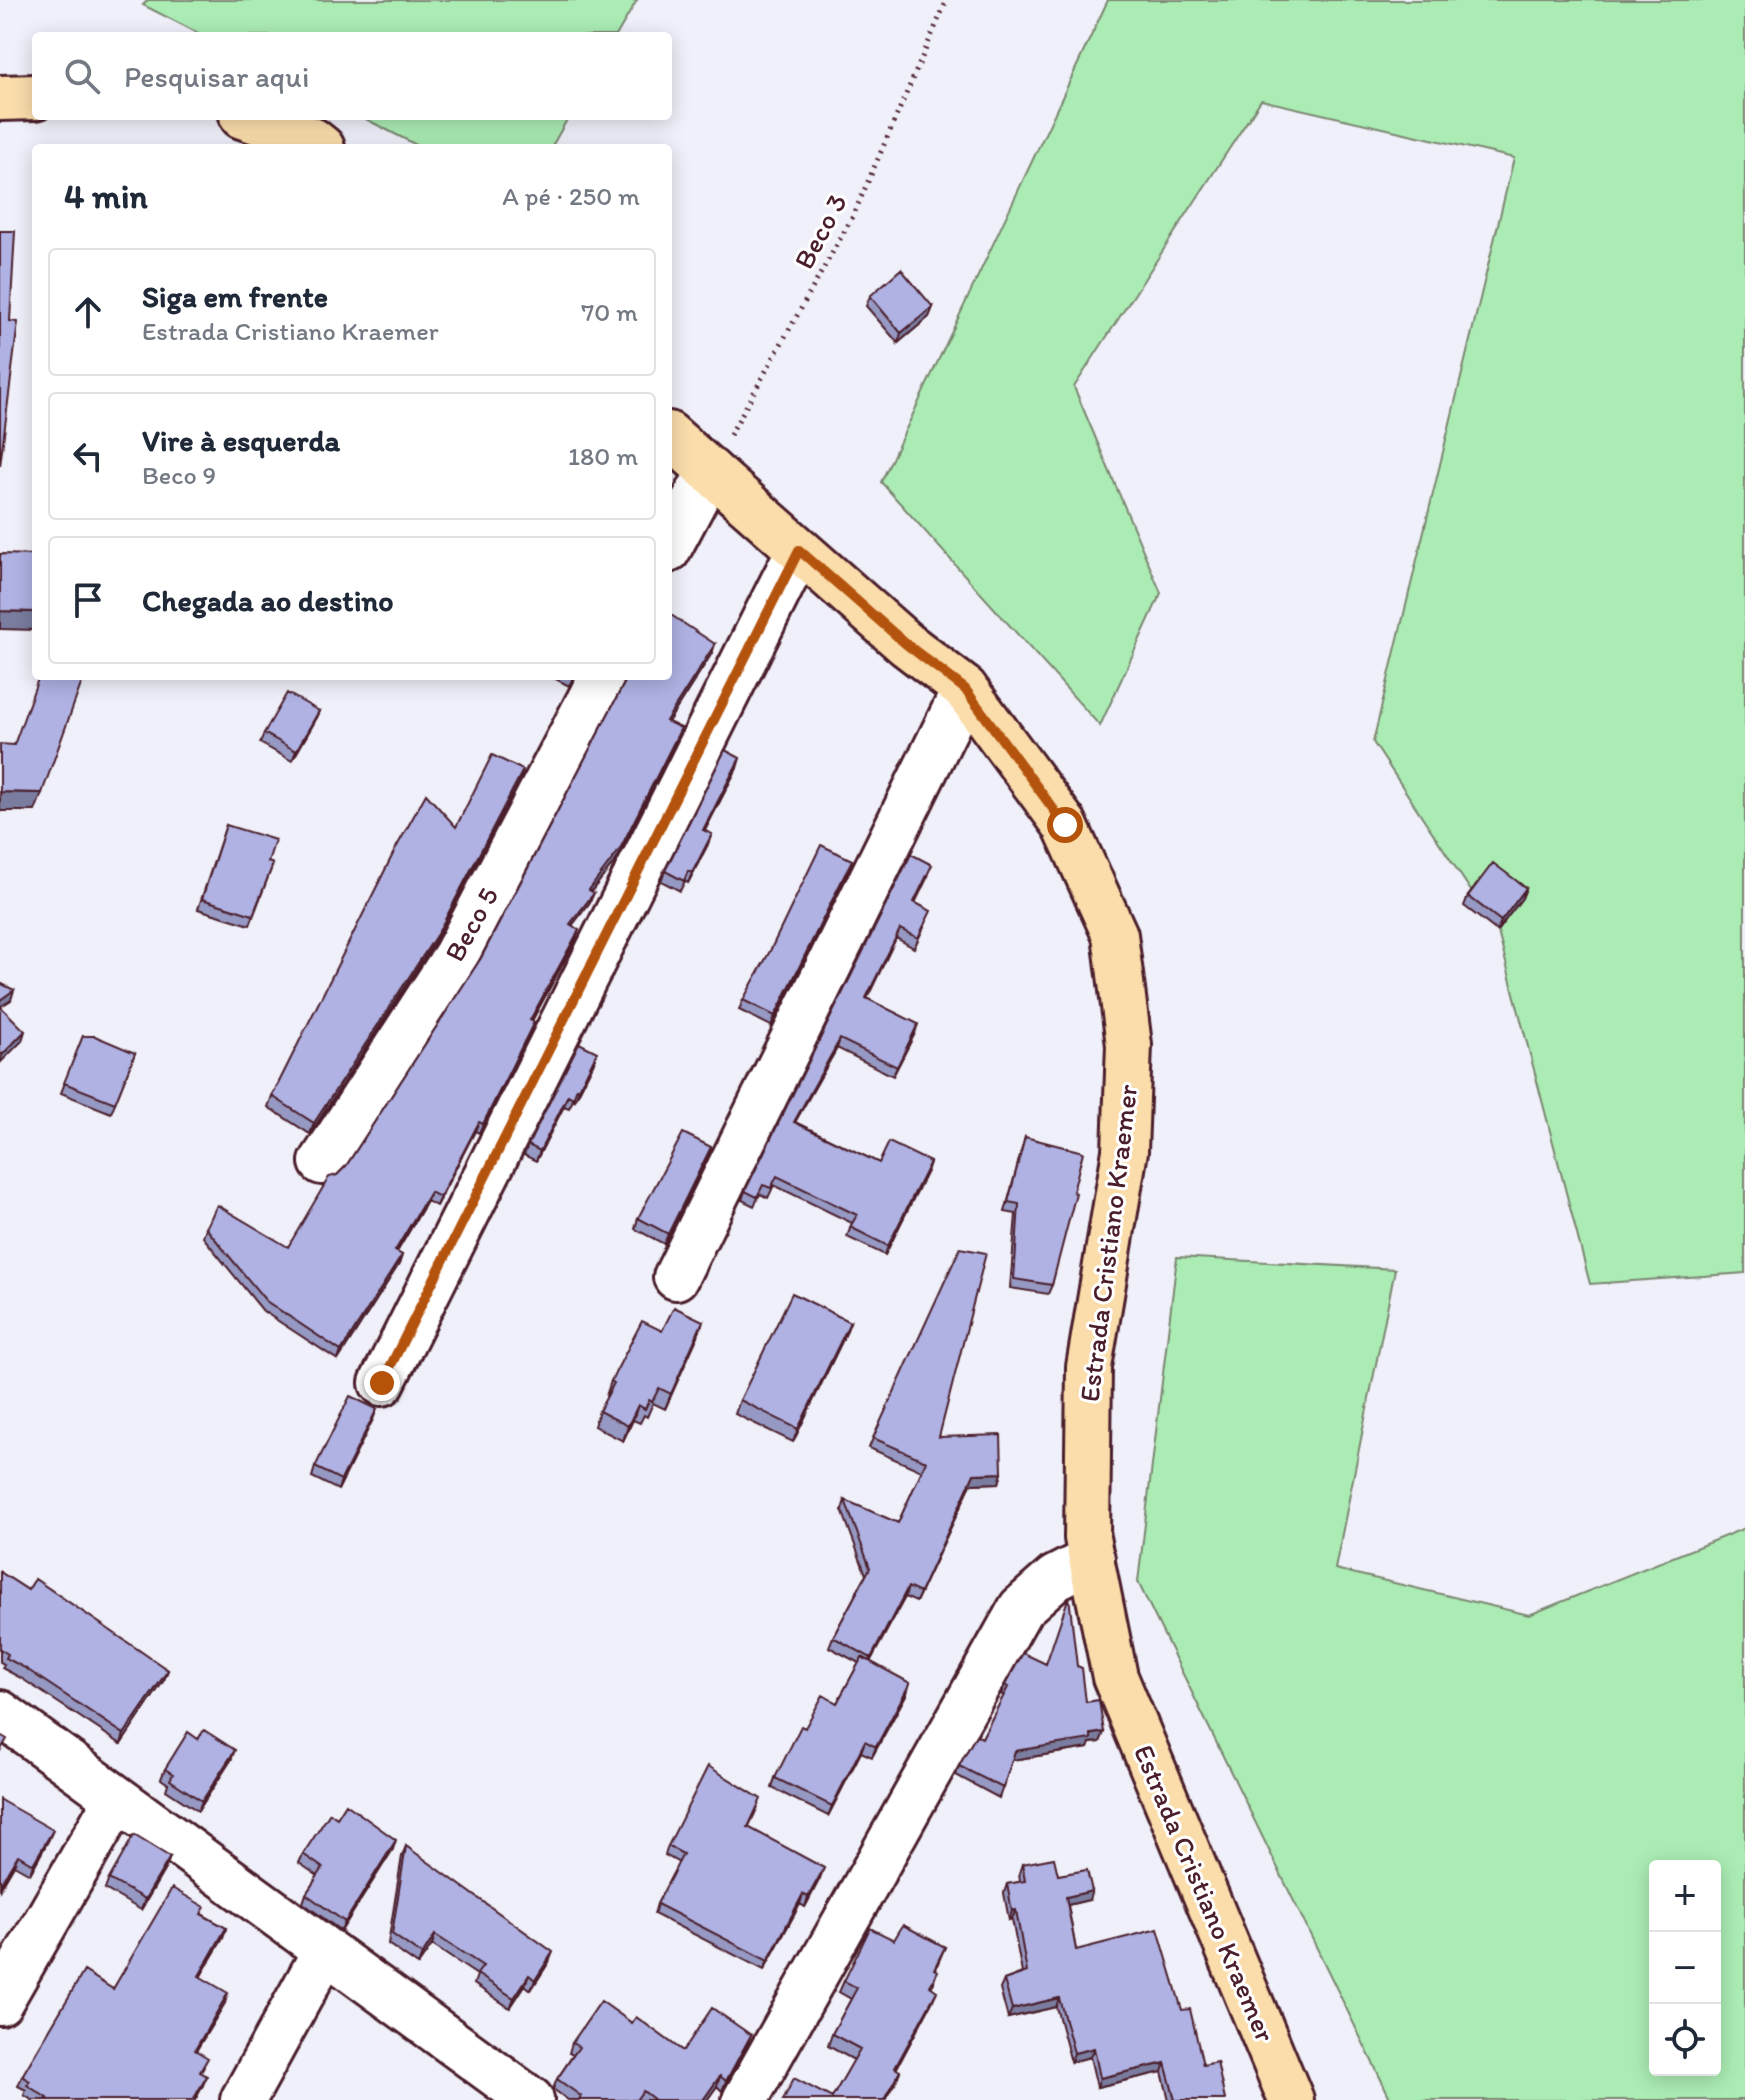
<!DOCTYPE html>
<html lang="pt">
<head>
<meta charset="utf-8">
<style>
	:root { --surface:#fff; --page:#f6f6f7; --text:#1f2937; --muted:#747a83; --line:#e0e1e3 }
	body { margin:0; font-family:Itim,sans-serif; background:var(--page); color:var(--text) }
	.controls { position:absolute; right:24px; bottom:24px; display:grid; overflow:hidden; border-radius:8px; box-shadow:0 4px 20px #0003 }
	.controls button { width:72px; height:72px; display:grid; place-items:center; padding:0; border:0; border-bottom:2px solid var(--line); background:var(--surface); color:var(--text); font:40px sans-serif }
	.stop { position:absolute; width:24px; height:24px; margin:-18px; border:6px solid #b45309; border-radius:50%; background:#fff }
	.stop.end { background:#b45309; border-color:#fff; box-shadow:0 2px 8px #0008 }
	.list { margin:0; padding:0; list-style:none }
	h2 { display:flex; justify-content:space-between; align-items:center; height:104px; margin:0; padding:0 32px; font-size:34px }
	h2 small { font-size:26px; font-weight:400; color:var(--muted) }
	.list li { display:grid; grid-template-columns:52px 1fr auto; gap:24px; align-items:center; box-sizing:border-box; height:128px; margin:0 16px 16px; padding:0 16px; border:2px solid var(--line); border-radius:8px }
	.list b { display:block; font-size:30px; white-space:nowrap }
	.list p { margin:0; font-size:26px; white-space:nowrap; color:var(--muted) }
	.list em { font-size:26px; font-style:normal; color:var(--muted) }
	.icon { flex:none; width:44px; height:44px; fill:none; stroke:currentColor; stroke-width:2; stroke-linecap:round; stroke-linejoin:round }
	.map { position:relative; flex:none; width:1745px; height:2100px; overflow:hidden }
	.search { position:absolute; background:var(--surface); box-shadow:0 4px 20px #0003; left:32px; top:32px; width:640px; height:88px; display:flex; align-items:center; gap:20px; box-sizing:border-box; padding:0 28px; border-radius:8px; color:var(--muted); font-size:30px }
	.panel { position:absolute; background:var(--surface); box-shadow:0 4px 20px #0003; left:32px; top:144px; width:640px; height:536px; border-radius:8px }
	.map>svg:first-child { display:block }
</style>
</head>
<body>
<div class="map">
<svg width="1745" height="2100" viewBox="0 0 1745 2100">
	<rect width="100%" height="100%" fill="#eff0f9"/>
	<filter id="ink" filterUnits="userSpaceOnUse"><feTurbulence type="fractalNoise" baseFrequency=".0125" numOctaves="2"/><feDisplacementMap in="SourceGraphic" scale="16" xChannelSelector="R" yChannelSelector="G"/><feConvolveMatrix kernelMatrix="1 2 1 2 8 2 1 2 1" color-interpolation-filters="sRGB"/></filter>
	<g filter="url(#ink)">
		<!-- green -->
		<path fill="#abecb4" stroke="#7a8670" stroke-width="2" fill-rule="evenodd" d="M148 0H637L616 36H204L143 5Z
			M1108 0H1745V1273L1590 1284 1498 932 1373 742 1514 158 1261 100 1074 387 1161 593 1100 726 881 482Z
			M360 116H569L551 148H422Z
			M1177 1257 1395 1269 1335 1569 1529 1615 1745 1528V2100H1391L1138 1582ZM1715 1866V2070H1655V1866Z"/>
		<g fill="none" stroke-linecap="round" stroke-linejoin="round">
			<defs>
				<path id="minor" d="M668 550 710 471
					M322 1162 456 955 602 676
					M676 1277 965 689
					M382 1383 799 550
					M0 1713 531 2100
					M0 2002 116 1800
					M243 2100 325 1951
					M745 2100 1021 1608 1055 1578 1092 1559"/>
				<path id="major" d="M0 98 36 97
					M242 116 312 140 322 148
					M668 434 906 644 965 689 1065 825 1115 935 1129 1045 1125 1151 1089 1367 1087 1538 1115 1677 1291 2100"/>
			</defs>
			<!-- minor casing -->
			<use href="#minor" stroke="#4a1f2b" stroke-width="50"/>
			<!-- major casing -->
			<use href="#major" stroke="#4a1f2b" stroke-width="50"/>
			<!-- path -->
			<path stroke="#4a1f2b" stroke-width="5" stroke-dasharray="2 6" stroke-linecap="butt" d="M730 435 853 216 947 0"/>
			<!-- minor -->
			<use href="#minor" stroke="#fff" stroke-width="44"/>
			<!-- major -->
			<use href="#major" stroke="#faddab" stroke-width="44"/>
		</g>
		<!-- wall -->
		<path fill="#9699c3" stroke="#4a1f2b" stroke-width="2" d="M870 296 933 307 929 317 898 343 866 306Z
			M715 644 712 653 668 722 677 737 617 859 591 892 590 902 572 926 576 939 532 1021 534 1022 530 1031 479 1133 475 1131 436 1206 427 1201 397 1252 402 1255 399 1264 338 1360 263 1311 203 1237 206 1228 288 1247 337 1175 346 1166 481 958 625 682 626 676H668Z
			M550 676H574L569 686Z
			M319 711 315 721 292 761 260 743 264 733Z
			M737 768 705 830 708 844 688 883 685 881 680 891 661 881 665 871Z
			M519 782 434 942 310 1134 268 1107 272 1096 456 827Z
			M226 825 268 862 273 864 250 925 198 909Z
			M852 860 848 870 771 1026 739 1010 743 1000Z
			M929 874 915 903 927 921 914 948 896 938 867 998 915 1033 893 1076 837 1048 795 1122 879 1163 930 1162 927 1171 885 1255 847 1237 852 1223 774 1185 768 1198 760 1194 754 1206 742 1200 745 1191Z
			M1526 888 1522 898 1497 931 1464 906 1468 896Z
			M83 1036 135 1053 111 1113 61 1093Z
			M594 1062 575 1100 574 1098 569 1108 564 1106 536 1161 524 1155 528 1145Z
			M1025 1137 1073 1192 1052 1285 1048 1294 1010 1288 1016 1214 1005 1212Z
			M711 1147 707 1158 664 1244 635 1229 638 1218Z
			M703 1321 665 1409 653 1403 647 1417 644 1415 640 1423 633 1420 623 1441 594 1426 599 1411 607 1397 606 1396 611 1381 662 1331Z
			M850 1322 845 1335 793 1442 735 1414 740 1400Z
			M377 1409 373 1419 338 1490 312 1477 315 1467Z
			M939 1437 1002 1473 999 1483 971 1484 916 1602 905 1597 870 1662 907 1693 872 1757 861 1752 828 1816 772 1788 775 1778 805 1728 837 1703 859 1663 829 1647 833 1637 866 1575 842 1510 845 1500 898 1523 922 1471 869 1448 873 1438Z
			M0 1572 28 1590 168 1670 164 1680 121 1744 21 1678 2 1668 4 1664 0 1662Z
			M1046 1664 1077 1666 1086 1702 1104 1732 1100 1742 1090 1743 1088 1748 1012 1760 999 1798 956 1775 959 1766 982 1738 1004 1696 1001 1694 1005 1685Z
			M231 1760 198 1811 166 1790 168 1784 161 1779 165 1769Z
			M0 1800 49 1839 30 1874 14 1865 0 1889Z
			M757 1809 748 1828 820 1878 805 1907 800 1904 764 1970 654 1914 657 1904 679 1863 665 1855 668 1846Z
			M337 1818 393 1849 341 1931 303 1903 306 1894 318 1876 299 1863 303 1854Z
			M406 1846 549 1962 531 1990 525 1985 510 2008 474 1984 477 1975 432 1945 418 1965 388 1944 402 1856Z
			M170 1857 166 1867 141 1910 105 1889 109 1879Z
			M1022 1864 1058 1875 1089 1900 1068 1905 1076 1950 1182 2010 1203 2065 1225 2100H1169L1162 2072 1097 2087 1090 2057 1071 2062 1056 2007 1008 2018 1000 1989 1004 1980 1022 1973 1012 1919 1009 1920 1004 1893 1007 1884 1020 1882 1019 1873Z
			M202 1914 226 1928 223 1938 200 1977 225 2003 196 2051 204 2067 201 2072 203 2085 195 2100H32L24 2095 26 2090 18 2086 22 2076 113 1989Z
			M894 1940 945 1947 935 1970 934 1983 931 1987 932 2002 896 2069V2082L886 2100H783L832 2098 854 2060 828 2046 832 2034 851 1999 839 1992 844 1981Z
			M632 2023 683 2051 751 2035 747 2045 722 2091 717 2086 707 2100H568L553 2089 557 2079 573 2055 569 2053 572 2043Z"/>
		<!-- shaded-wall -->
		<path fill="#7a7d9f" stroke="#4a1f2b" stroke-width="2" d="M933 307 929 317 898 343 901 333Z
			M0 611 36 612V630L0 629Z
			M715 644 712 653 663 730 666 721Z
			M319 711 315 721 292 761 296 751Z
			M681 728 677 737 617 859 585 899 589 890Z
			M740 758 737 768 700 840 703 830Z
			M523 770 519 782 434 942 310 1134 314 1123Z
			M0 792 42 793 35 811H0Z
			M712 834 708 844 688 883 692 873Z
			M852 860 848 870 771 1026 775 1016Z
			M1526 888 1522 898 1497 931 1501 921Z
			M594 893 590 902 566 933 570 924Z
			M900 929 896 938 863 1007 866 998Z
			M579 930 576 939 527 1029 530 1020Z
			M14 990 11 1000 0 1007V1000Z
			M534 1022 530 1031 479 1133 483 1124Z
			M918 1024 915 1033 893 1076 897 1067Z
			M25 1031 22 1041 0 1063 2 1055Z
			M840 1039 837 1048 790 1131 794 1122Z
			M597 1052 594 1062 575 1100 579 1089Z
			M568 1095 564 1106 536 1161 540 1151Z
			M479 1122 475 1131 436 1206 440 1197Z
			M711 1147 707 1158 664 1244 668 1234Z
			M930 1162 927 1171 885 1255 888 1246Z
			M430 1192 427 1201 392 1260 395 1251Z
			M402 1255 399 1264 338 1360 341 1351Z
			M703 1321 698 1336 665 1409 671 1394Z
			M850 1322 845 1335 793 1442 798 1429Z
			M638 1405 633 1420 623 1441 628 1426Z
			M377 1409 373 1419 338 1490 341 1480Z
			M1002 1473 999 1483 971 1484 916 1602 974 1474Z
			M908 1587 905 1597 867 1667 871 1658Z
			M168 1670 164 1680 121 1744 124 1734Z
			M910 1683 907 1693 872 1757 876 1747Z
			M1104 1732 1100 1742 1090 1743 1088 1748 1012 1760 1015 1751Z
			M865 1741 861 1752 828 1816 832 1806Z
			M235 1750 231 1760 198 1811 202 1801Z
			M53 1830 49 1839 30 1874 33 1864Z
			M396 1840 393 1849 341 1931 345 1922Z
			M18 1855 14 1865 0 1889V1885Z
			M170 1857 166 1867 141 1910 145 1899Z
			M824 1868 820 1878 805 1907 808 1897Z
			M1092 1891 1089 1900 1063 1906 1066 1897Z
			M803 1894 800 1904 764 1970 768 1961Z
			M1016 1910 1012 1919 1009 1920 1012 1911Z
			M226 1928 223 1938 195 1986 199 1976Z
			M435 1935 432 1945 418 1965 422 1955Z
			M553 1952 549 1962 531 1990 535 1980Z
			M529 1975 525 1985 510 2008 514 1998Z
			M937 1991 932 2002 891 2079 895 2068Z
			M228 1993 225 2003 191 2059 195 2050Z
			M1059 1998 1056 2007 1008 2018 1012 2009Z
			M751 2035 747 2045 722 2091 726 2081Z
			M1094 2048 1090 2057 1071 2062 1074 2053Z
			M1165 2063 1162 2072 1097 2087 1100 2078Z
			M900 2071 896 2082 886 2100H884Z
			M207 2076 203 2085 195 2100H193Z
			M720 2076 717 2086 707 2100H703Z"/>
		<!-- building -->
		<path fill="#afb2e3" stroke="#4a1f2b" stroke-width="2" d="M0 231H15L10 321 18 322 0 466Z
			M901 269 933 307 901 333 870 296Z
			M0 554 36 555V612L0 611Z
			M668 613 715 644 666 721 681 728 620 849 589 890 594 893 570 924 579 930 530 1020 534 1022 483 1124 479 1122 440 1197 430 1192 395 1251 402 1255 341 1351 266 1301 206 1228 217 1205 288 1247 329 1177 337 1175 346 1166 481 958 628 676H668Z
			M39 676H84L42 793 0 792V744L14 745Z
			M287 693 319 711 296 751 264 733Z
			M725 750 740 758 703 830 712 834 692 873 688 871 684 881 665 871Z
			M492 755 523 770 439 931 314 1123 272 1096 396 848 426 794 456 827Z
			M226 825 275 840 268 862 273 864 253 915 202 899Z
			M821 845 852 860 775 1016 743 1000 770 951Z
			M911 854 932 865 914 902 931 911 918 938 900 929 866 998 918 1024 897 1067 840 1039 794 1122 879 1163 889 1142 930 1162 888 1246 850 1227 857 1215 777 1176 771 1188 763 1185 757 1197 745 1191Z
			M1493 863 1526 888 1501 921 1468 896Z
			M0 983 14 990 0 1000Z
			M0 1006 25 1031 2 1055 0 1053Z
			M83 1036H95L135 1053 115 1103 64 1083Z
			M579 1043 597 1052 579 1089 577 1088 573 1098 568 1095 540 1151 528 1145Z
			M683 1133 711 1147 668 1234 638 1218Z
			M1025 1137 1083 1152 1073 1192 1076 1193 1052 1285 1014 1279 1019 1204 1008 1202Z
			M960 1248 986 1253 939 1437 1001 1435 1002 1473 974 1474 920 1593 908 1587 871 1658 833 1637 870 1568 845 1500 898 1523 926 1461 873 1438Z
			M792 1293 850 1322 798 1429 740 1400Z
			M674 1307 703 1321 671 1394 659 1388 652 1402 649 1400 645 1409 638 1405 628 1426 599 1411 614 1383 611 1381 642 1321 662 1331Z
			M350 1396 377 1409 341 1480 315 1467Z
			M0 1572 28 1590 35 1579 168 1670 124 1734 25 1668 6 1658 8 1654 0 1649Z
			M1069 1596 1077 1666 1082 1668 1086 1702 1099 1700 1104 1732 1091 1734V1739L1015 1751 1003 1788 959 1766 976 1735 982 1738 1008 1687 1005 1685 1023 1653 1046 1664Z
			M862 1657 910 1683 876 1747 865 1741 832 1806 775 1778 801 1726 805 1728 823 1695 837 1703Z
			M204 1730 235 1750 202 1801 170 1780 173 1774 165 1769 188 1732 198 1739Z
			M0 1735 7 1739 0 1751Z
			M708 1766 761 1799 748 1827 824 1868 808 1897 803 1894 768 1961 657 1904 683 1854 668 1846Z
			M0 1800 53 1830 33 1864 18 1855 0 1885Z
			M346 1804 396 1840 345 1922 306 1894 323 1868 303 1854 330 1813 337 1818Z
			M134 1835 170 1857 145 1899 109 1879Z
			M406 1846 553 1952 535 1980 529 1975 514 1998 477 1974 483 1966 435 1935 422 1955 392 1934Z
			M1054 1858 1058 1875 1087 1870 1092 1891 1066 1897 1076 1950 1158 1929 1182 2010 1190 2009 1203 2065 1217 2062 1225 2100H1175L1165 2063 1100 2078 1094 2048 1074 2053 1059 1998 1012 2009 1004 1980 1027 1972 1016 1910 1012 1911 1007 1884 1025 1881 1022 1864Z
			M172 1888 205 1907 201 1914 226 1928 199 1976 228 1993 195 2050 208 2058 200 2072 207 2076 193 2100H50L27 2085 30 2081 22 2076 84 1971 113 1989Z
			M903 1925 945 1947 934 1969 938 1971 930 1986 937 1991 895 2068 900 2071 884 2100H783L794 2078 832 2098 860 2049 832 2034 857 1988 844 1981 870 1928 894 1940Z
			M601 2001 632 2023 636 2017 683 2051 712 2008 751 2035 726 2081 720 2076 703 2100H655L643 2091 636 2100H579L581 2096 557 2079 579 2047 572 2043Z"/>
	</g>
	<g fill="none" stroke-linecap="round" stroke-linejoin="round" filter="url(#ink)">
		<!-- route -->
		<path stroke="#b45309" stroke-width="10" d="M382 1383 799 550 906 644 965 689 1065 825"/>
	</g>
	<g text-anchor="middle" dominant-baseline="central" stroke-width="6" stroke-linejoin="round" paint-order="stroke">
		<!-- street labels -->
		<g font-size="28" fill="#4a1f2b" stroke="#fff">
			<text transform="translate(820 231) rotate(-62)">Beco 3</text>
			<text transform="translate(471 924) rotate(-61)">Beco 5</text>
			<text transform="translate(1108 1243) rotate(-83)">Estrada Cristiano Kraemer</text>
			<text transform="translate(1205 1893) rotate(67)">Estrada Cristiano Kraemer</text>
		</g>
	</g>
</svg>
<div class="controls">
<button>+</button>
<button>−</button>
<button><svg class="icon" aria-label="locate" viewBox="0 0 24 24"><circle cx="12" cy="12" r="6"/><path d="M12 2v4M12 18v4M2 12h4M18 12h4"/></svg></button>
</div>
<div class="stop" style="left:1065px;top:825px"></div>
<div class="stop end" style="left:382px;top:1383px"></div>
<div class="search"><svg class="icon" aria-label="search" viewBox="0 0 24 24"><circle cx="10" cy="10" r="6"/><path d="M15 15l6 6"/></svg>Pesquisar aqui</div>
<section class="panel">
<h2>4 min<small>A pé · 250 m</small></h2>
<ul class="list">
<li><svg class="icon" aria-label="ahead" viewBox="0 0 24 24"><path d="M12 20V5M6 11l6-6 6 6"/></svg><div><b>Siga em frente</b><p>Estrada Cristiano Kraemer</p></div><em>70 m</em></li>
<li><svg class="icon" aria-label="left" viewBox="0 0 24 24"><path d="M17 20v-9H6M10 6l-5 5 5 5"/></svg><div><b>Vire à esquerda</b><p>Beco 9</p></div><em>180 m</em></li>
<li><svg class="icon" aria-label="arrive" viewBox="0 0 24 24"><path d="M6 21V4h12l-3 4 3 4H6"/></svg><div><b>Chegada ao destino</b></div></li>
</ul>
</section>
</div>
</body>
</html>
